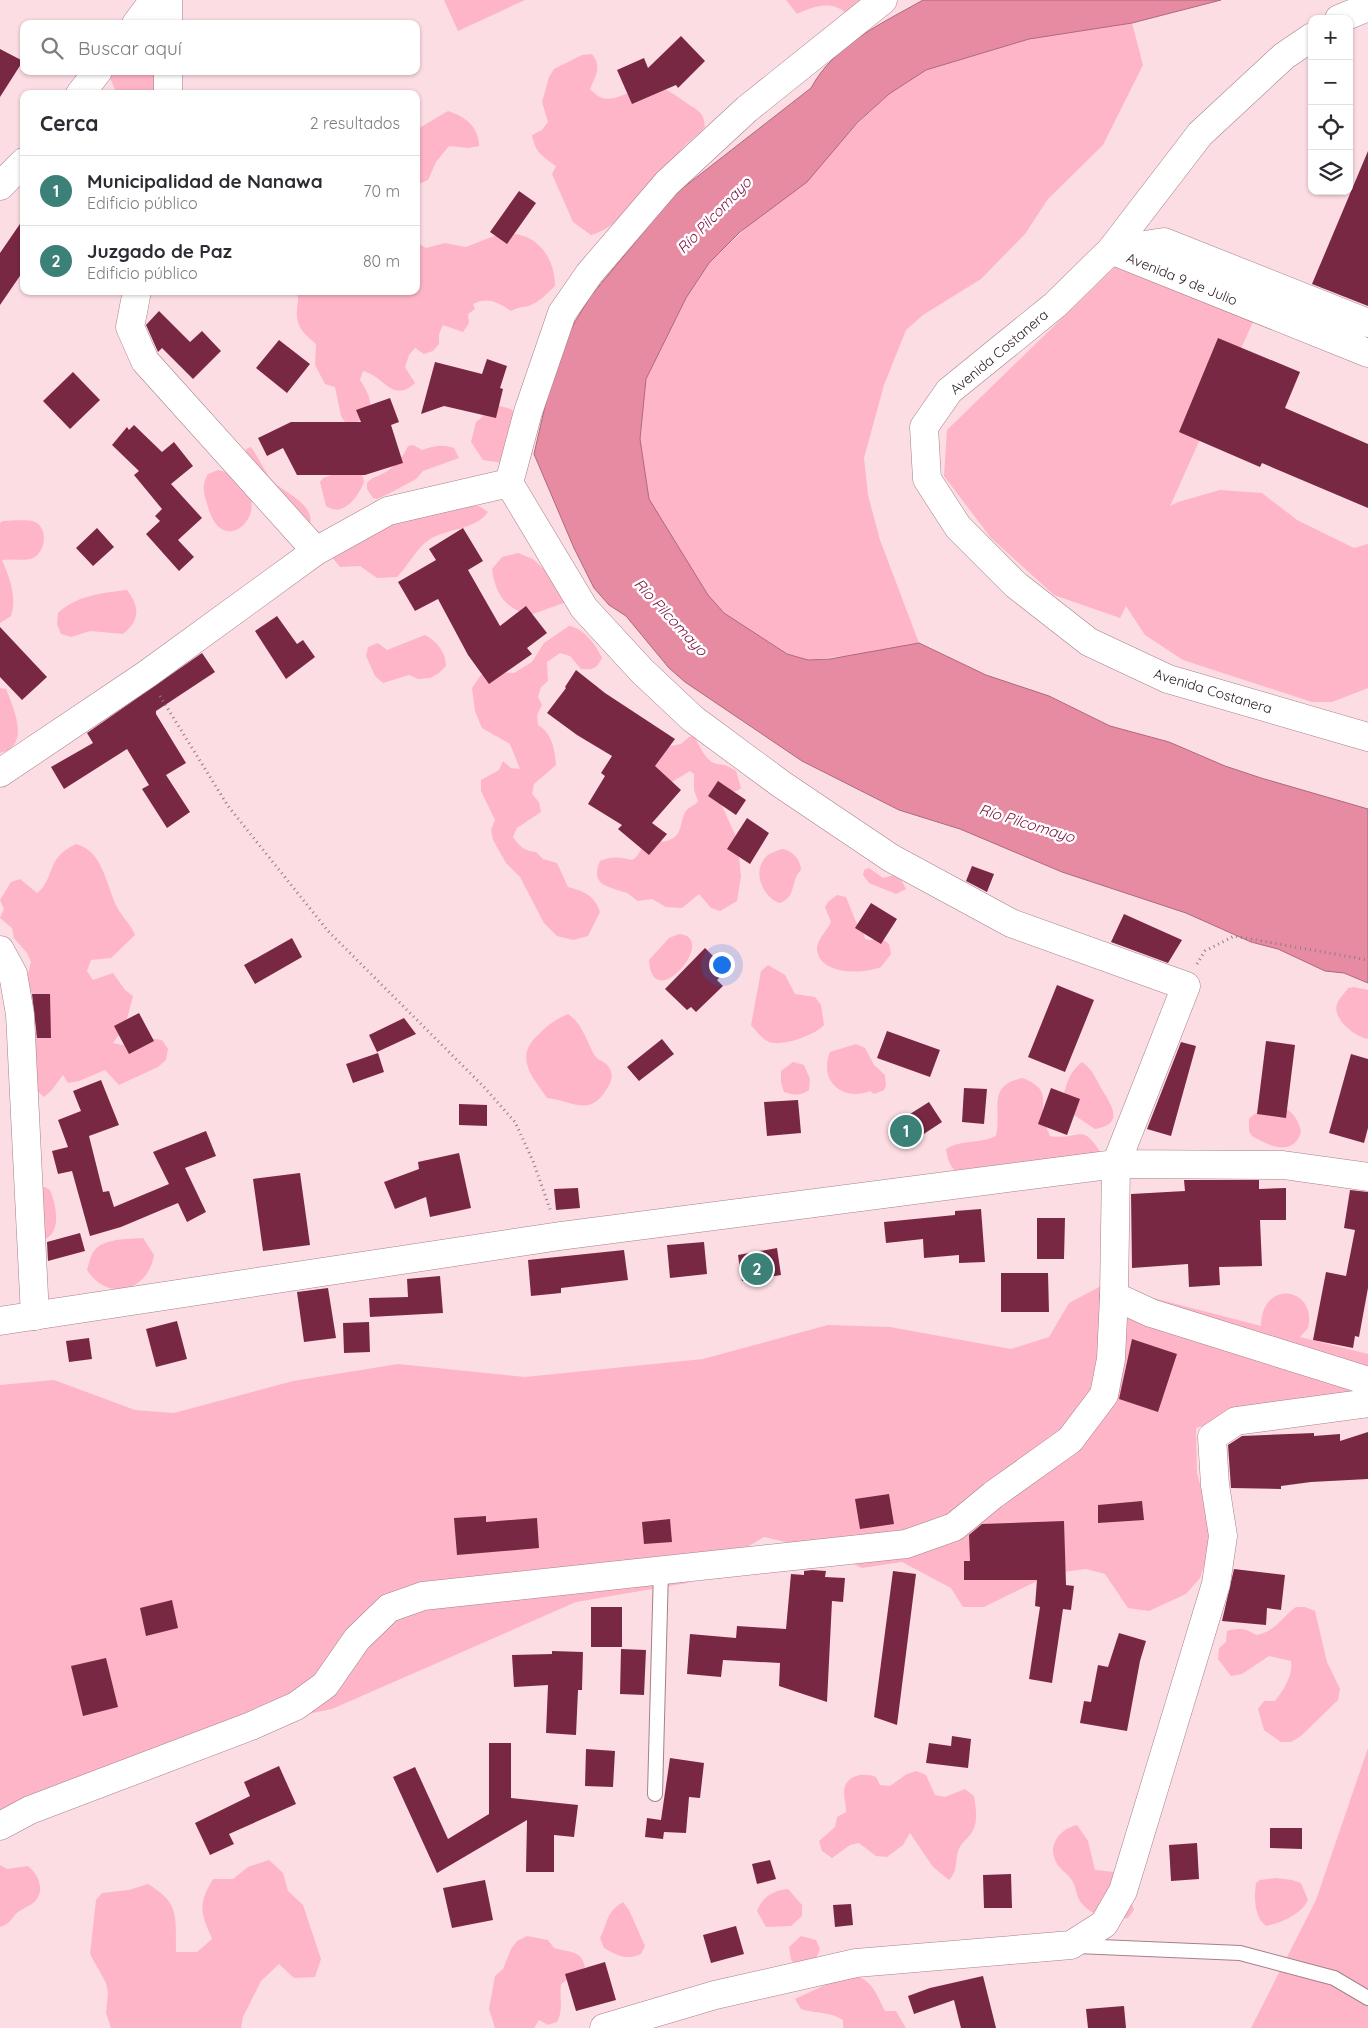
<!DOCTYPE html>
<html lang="es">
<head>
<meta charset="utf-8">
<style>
	:root { --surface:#fff; --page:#f2f2f3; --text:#2b2b33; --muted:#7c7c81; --line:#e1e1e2; --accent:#3b8177 }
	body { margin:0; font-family:Quicksand,sans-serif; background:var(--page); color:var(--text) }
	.controls { position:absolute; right:15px; top:15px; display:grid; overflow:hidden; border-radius:10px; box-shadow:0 1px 4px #0004 }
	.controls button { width:45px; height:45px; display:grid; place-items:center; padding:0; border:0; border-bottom:1px solid var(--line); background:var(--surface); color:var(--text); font:25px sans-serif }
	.you { position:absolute; left:721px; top:964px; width:18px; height:18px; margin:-12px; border:4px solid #fff; border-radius:50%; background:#1a73e8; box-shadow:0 0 0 8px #1a73e833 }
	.badge { display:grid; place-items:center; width:32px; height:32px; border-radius:50%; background:var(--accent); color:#fff; font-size:16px; font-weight:700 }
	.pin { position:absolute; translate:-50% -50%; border:2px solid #fff; box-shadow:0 1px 5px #0006 }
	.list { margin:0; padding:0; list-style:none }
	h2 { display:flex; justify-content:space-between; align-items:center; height:65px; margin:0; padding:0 20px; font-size:21px }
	h2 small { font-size:16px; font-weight:400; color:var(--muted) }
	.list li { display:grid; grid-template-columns:32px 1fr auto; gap:15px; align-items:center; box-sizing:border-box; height:70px; padding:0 20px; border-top:1px solid var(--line) }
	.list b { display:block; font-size:19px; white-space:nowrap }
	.list p { margin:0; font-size:16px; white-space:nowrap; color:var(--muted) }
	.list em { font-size:16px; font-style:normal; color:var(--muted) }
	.icon { flex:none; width:28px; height:28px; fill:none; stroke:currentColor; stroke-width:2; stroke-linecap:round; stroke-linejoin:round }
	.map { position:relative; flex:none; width:1368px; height:2028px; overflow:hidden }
	.search { position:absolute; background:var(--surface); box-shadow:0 1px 4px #0004; left:20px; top:20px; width:400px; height:55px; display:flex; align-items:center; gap:12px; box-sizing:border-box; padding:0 18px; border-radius:10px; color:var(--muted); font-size:19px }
	.panel { position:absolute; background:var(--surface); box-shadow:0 1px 4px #0004; left:20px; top:90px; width:400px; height:205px; border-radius:10px }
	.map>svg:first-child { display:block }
</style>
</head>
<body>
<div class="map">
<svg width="1368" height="2028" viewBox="0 0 1368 2028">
	<rect width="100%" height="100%" fill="#fcdde3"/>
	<!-- green -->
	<path fill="#feb5c7" d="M444 0H525L458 31Z
		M786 0H893L847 14C832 0 814 6 797 14Z
		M1132 23 1143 65 1103 145 1048 199 1025 234 981 279 923 315 906 330 884 385 864 458 868 495 880 540 919 643 871 653 808 660 787 654 724 613 708 595 649 500 640 439 646 379 686 298 709 263 889 94 926 70 1029 39Z
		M592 54C602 67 596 75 590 89 612 114 630 83 654 86 667 88 678 97 688 104 699 111 704 113 705 127 696 138 684 143 678 155 656 179 623 227 591 235L573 222 552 174 556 166C542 156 535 152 532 135L542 130 548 122 542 102 549 77 554 69 582 55Z
		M107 71H170L166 94H117Z
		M448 111C466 117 479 127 479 146L469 148 449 146 436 162 428 180 416 185V130Z
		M516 234C541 238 555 261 555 286 547 293 541 301 531 305 524 308 519 306 511 311 499 303 488 296 473 304L475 309 468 314 469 323 463 332 443 325 439 334V344L433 351 424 354 415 348 409 355 405 367 415 383C393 404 384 376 363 371L360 380C375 402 376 418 347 425L341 416 335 387 325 384 315 365 316 344C306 335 295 327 297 311 297 302 300 300 296 291H416V242L426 248 445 243 466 247 494 236Z
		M1118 264 1257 313 1170 506 1178 502 1220 490 1262 493 1297 520 1354 548 1368 544V688L1332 702H1312L1183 660 1145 635 1126 606 1120 618 1054 595 991 538 944 476 947 430Z
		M496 405 511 409 518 417 503 463 483 460 471 442 476 422Z
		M413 445 422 450C433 446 443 444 454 448L459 458 423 471 416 479 392 492 377 499 373 498 367 489V483C372 477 377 477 384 473 394 468 404 456 408 446Z
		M251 447C259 458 264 471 273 481 285 494 318 505 309 527L246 454V449Z
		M218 470C229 472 233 476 241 483 273 512 224 559 209 510 205 496 200 487 208 474Z
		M337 473 362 474 364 482C358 497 343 518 326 506L320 482 323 478Z
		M458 502 479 506 488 512C475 530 449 528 430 539 416 548 409 565 397 577L377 578 360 566 340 567 326 550 329 537Z
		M3 521C12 521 27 519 35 522 49 529 45 552 33 558 23 562 12 558 2 560 10 579 17 596 11 616L0 623V523Z
		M518 553 533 559 575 599 530 615C505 609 495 593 492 569L502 557Z
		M127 590C140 607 140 620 123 634L90 631 71 637 61 634 57 624 58 613C77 595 103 593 127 590Z
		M569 626C584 628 596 645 602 658 596 669 594 670 581 669L570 656 560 653 547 662 548 681 541 687 538 697 542 705 537 715 538 725C552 733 555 750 556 765L534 784 532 794 539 802 541 812 517 828 513 837C520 847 525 851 536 852L543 859 557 863 568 887C584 891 595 896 600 912L588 936 573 940 557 936 544 923 520 877 506 863 493 840 491 830 495 820 481 791V780L499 770 503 761 511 768 520 769 510 744 482 728 475 711 472 688 481 675 491 672 514 673 532 662 544 643Z
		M425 635C437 641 446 653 446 666L439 673 430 678 418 679 409 675 383 683 375 676 366 656 368 647 378 643 387 650Z
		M0 688 6 689C14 709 31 746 0 753Z
		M694 736C699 745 706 762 717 764 725 765 729 766 736 771L741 788 737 791 721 793 718 797 737 839 741 876 737 901 720 911 711 908 699 894 682 908 666 907 652 899 638 901C632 898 630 893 624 892 607 886 590 885 600 861 611 856 621 857 632 860 639 857 640 848 647 843 655 838 661 844 669 840 684 835 679 821 686 811 690 806 695 806 698 801L694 790V774L690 771 672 782 650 774 666 747 681 744 689 737Z
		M76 844C104 851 106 887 118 909 124 919 131 925 135 935L111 958 91 960 87 971 93 980 113 973 125 990 133 996 125 1026 113 1043 122 1045 141 1037 162 1040 168 1049 166 1060 158 1067 119 1085 105 1070 79 1081 68 1083 63 1075 51 1091 44 1097 36 1090 27 1039 42 1027 43 1006 31 992 26 982 31 962 27 953 14 938 12 928 0 918 4 909 0 900 11 882 20 879 37 893C56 878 45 858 76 844Z
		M782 849C792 850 801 860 801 870 790 880 797 897 780 903 763 898 752 872 765 858 768 853 777 851 782 849Z
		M869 868 883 878 898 874 906 889 896 894 869 883 863 875 864 870Z
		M837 895 846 897 856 922 863 929 865 939 870 940 881 938 889 944 891 954 881 967C864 974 819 976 817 949 817 939 827 931 831 922L825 907 828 902Z
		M679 934C720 937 652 1017 649 960L669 938Z
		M768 965 785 975 795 994 815 997 821 1005 824 1025C815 1035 782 1047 769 1042 762 1039 756 1031 751 1025L761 971Z
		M1354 987 1368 990V1039C1355 1037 1332 1019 1337 1004 1339 998 1345 993 1348 988Z
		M568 1014C583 1024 586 1041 595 1056 600 1062 609 1062 611 1072 613 1079 610 1084 606 1090 590 1117 572 1101 547 1098 532 1076 513 1057 539 1034 548 1025 556 1019 568 1014Z
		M856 1044 865 1048 874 1065 885 1075 886 1086 884 1090 874 1094 870 1091C843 1102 818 1081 830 1052Z
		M793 1062 804 1065 810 1079 809 1090C801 1096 793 1095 784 1092L781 1082V1071Z
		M1082 1062C1095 1071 1096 1081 1104 1093 1115 1110 1121 1125 1095 1129L1068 1111 1062 1102C1066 1086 1068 1073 1082 1062Z
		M1023 1078C1047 1089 1043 1094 1043 1117 1043 1122 1048 1130 1050 1136 1081 1141 1081 1120 1102 1155L962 1176C951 1169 948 1162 946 1149 962 1139 980 1144 996 1136 1002 1108 986 1085 1023 1078Z
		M1284 1108C1294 1112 1299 1122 1301 1132 1293 1158 1267 1145 1252 1136L1249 1131V1119C1259 1108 1269 1109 1284 1108Z
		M45 1187 50 1190C56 1204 62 1232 45 1239L40 1188Z
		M143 1238 154 1255C148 1292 107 1302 87 1270 89 1264 90 1256 94 1251 103 1238 129 1239 143 1238Z
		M1103 1285 1261 1326C1262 1277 1318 1288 1308 1328L1300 1337 1368 1354V1405H1276L1196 1428 1197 1473 1214 1537 1200 1578 1186 1594 1149 1611 1128 1608 1105 1574 1086 1569 1046 1574 1037 1581 984 1607H963L951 1588 902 1562 862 1568 826 1551 764 1537 687 1583 576 1602 332 1709 195 1737 122 1772 0 1809V1385L54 1380 135 1410 174 1413 293 1381 398 1364 525 1377 703 1359 828 1325 890 1327 1011 1349 1049 1337 1069 1303Z
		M1296 1607H1305L1315 1611 1327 1662 1340 1689 1338 1700 1301 1736 1291 1742H1281L1264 1730 1258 1709 1264 1701H1275C1284 1689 1293 1676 1291 1661L1269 1656 1242 1674 1231 1676 1218 1659 1219 1648 1226 1642 1227 1631C1239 1628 1245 1628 1256 1635 1275 1632 1281 1618 1296 1607Z
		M1368 1748V2028H1251L1316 1900Z
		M916 1771 926 1775 935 1795 945 1797 965 1789 974 1796C976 1809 979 1824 970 1835 965 1841 961 1843 958 1851 955 1863 958 1870 949 1880L933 1867 910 1833 903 1845 887 1857 876 1856 859 1843 850 1845 832 1858 822 1851 819 1841 835 1827 837 1817 846 1812C846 1805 844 1798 844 1792 845 1775 863 1772 876 1777L880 1785 890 1786 907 1774Z
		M1077 1825 1088 1841 1095 1870 1115 1872 1127 1890 1134 1910 1128 1918C1111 1921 1090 1916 1080 1901 1076 1895 1076 1885 1071 1879 1067 1873 1059 1869 1056 1862 1047 1845 1060 1829 1077 1825Z
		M269 1860 283 1873 288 1891 303 1905 321 1959 315 1977 294 1978 279 1964 261 1981 243 2017 241 2028H111L106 2013 108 1993 106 1983 90 1954 96 1900 102 1893 129 1890 148 1884C181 1904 175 1917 176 1952H197L212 1939C201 1912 197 1906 213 1879H233L248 1867Z
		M0 1865 7 1869 28 1866C40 1876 46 1893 32 1904 27 1907 22 1909 18 1912 10 1919 12 1923 0 1927Z
		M1276 1878 1292 1880 1301 1883 1308 1900C1302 1914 1281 1923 1266 1926 1254 1917 1254 1897 1256 1883L1260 1880Z
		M788 1889 802 1905V1916L791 1926 766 1927 757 1911C762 1897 774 1890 788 1889Z
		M623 1902 629 1910 645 1946 641 1954C625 1961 617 1955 604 1948L600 1938C609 1921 605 1913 623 1902Z
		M527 1936 548 1940 554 1948C569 1953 581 1949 585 1967L561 1984C559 1998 564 2009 557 2022L548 2025 539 2020 534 2028H495L489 2009 495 1976 503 1969 511 1949 517 1941Z
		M801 1936 816 1940 820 1949 816 1959 796 1964 791 1960 789 1947Z
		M853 1975C873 1980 876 1994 885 2011H896L906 2028H843V2020C830 2011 815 2014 801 2009L795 1999 842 1977Z"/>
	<!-- water -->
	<path fill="#e78ba3" stroke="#ad697b" d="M923 0H1221L1132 23 1029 39 926 70 889 94 857 123 807 182 740 232 709 263 686 298 646 379 640 439 649 499 708 595 724 613 787 654 808 660 830 659 919 643 986 675 1049 696 1110 726 1169 742 1225 766 1261 778 1368 809V983L1344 973 1325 971 1278 949 1251 942 1186 913 1062 872 960 829 899 810 802 761 685 682 669 668 626 616 609 605 594 588 574 548 534 454 558 350 590 297 675 194 811 88C835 44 881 24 923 0Z"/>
	<!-- building -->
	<path fill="#792843" d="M681 36 705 61 678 88 676 85 632 104 617 70 644 58 648 68Z
		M0 49 23 61 0 97Z
		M1368 151V306L1312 284Z
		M519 191 536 203 507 244 490 232Z
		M24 218V270L0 305V253Z
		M159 311 190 342 202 331 221 351 193 379 162 348 158 352 146 325Z
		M1218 338 1300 372 1285 408 1368 444V508L1262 463 1260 467 1179 432Z
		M279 340 310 364 287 393 256 368Z
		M487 359 507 366 500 388 503 389 496 418 444 406 421 414 435 362 482 374Z
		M73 372 100 400 70 429 43 401Z
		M390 398 399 422 391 425 403 463 365 475H297L283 448 267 456 258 438 291 422H361L356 410Z
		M134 425 162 452 174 442 193 466 171 484 202 518 178 540 194 557 179 571 146 534 160 521 155 516 162 509 134 475 139 471 112 445 127 427 129 430Z
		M97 528 114 547 93 566 76 548Z
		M463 528 483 561 468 570 500 626 526 606 547 633 527 648 532 654 489 684 468 655 438 599 415 611 398 582 436 560 429 549Z
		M277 616 297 644 303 640 315 657 286 679 255 631Z
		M0 627 47 677 22 700 0 677Z
		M202 653 215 672 156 711V714L186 763 166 775 190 812 167 828 142 789 149 785 127 749 64 789 51 767 93 743 87 733Z
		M576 670 605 693 675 739 655 766 681 790 652 823 667 834 649 855 618 829 622 825 588 804 605 776 601 773 612 756 577 735 547 713 566 688 565 687Z
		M718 781 746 800 736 815 708 796Z
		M747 818 769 833 750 864 727 849Z
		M972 866 994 874 987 892 966 881Z
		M871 903 897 919 881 944 855 928Z
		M1124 914 1182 940 1168 963 1111 942Z
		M292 938 302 957 255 984 244 965Z
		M705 948 727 970 717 980 723 986 696 1012 691 1007 687 1010 665 989Z
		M1057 985 1094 1000 1065 1072 1028 1057Z
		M32 994H50L51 1038H37Z
		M139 1013 154 1041 129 1054 114 1026Z
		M404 1018 416 1034 377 1052 369 1035Z
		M887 1031 940 1050 930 1077 877 1058Z
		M662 1039 674 1054 639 1081 627 1067Z
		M1266 1041 1295 1045 1286 1118 1257 1114Z
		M1181 1042 1196 1046 1171 1136 1147 1129Z
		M378 1053 384 1072 353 1083 346 1064Z
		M1351 1054 1368 1059V1128L1364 1143 1329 1133Z
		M101 1080 119 1125 89 1136 103 1192 109 1191 114 1207 169 1184 153 1152 206 1131 216 1156 185 1168 206 1212 187 1222 178 1203 121 1227 90 1236 72 1171 58 1174 52 1151 68 1147 58 1120 81 1111 73 1091Z
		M964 1088 987 1089 984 1124 962 1122Z
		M1051 1088 1080 1099 1067 1135 1038 1124Z
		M798 1100 801 1133 767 1136 764 1102Z
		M929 1102 942 1122 904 1147 891 1126Z
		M459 1104 487 1105V1126L459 1125Z
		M459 1153 471 1208 430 1217 426 1197 395 1209 384 1182 419 1169 418 1162Z
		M300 1173 310 1245 263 1251 253 1179Z
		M1184 1180H1259V1189L1286 1188V1220H1260L1262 1266 1219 1267 1220 1285 1189 1287 1188 1264 1132 1268 1131 1194 1185 1191Z
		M578 1188 580 1208 556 1210 554 1189Z
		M1350 1190 1368 1192V1288L1359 1337 1355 1336 1353 1348 1313 1340 1326 1272 1346 1276 1355 1230 1344 1228Z
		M981 1209 985 1262 959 1263V1255L924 1258 923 1239 886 1243 884 1222 955 1215V1211Z
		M1037 1218H1065L1064 1259H1037Z
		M80 1233 85 1251 48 1261 47 1242Z
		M704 1242 707 1274 670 1278 667 1245Z
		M777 1248 781 1275 742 1281 738 1255Z
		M624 1250 628 1280 561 1288V1293L531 1296 528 1260Z
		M1001 1273H1048L1049 1312H1001Z
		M440 1276 443 1313 370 1317 369 1298 408 1297 407 1279Z
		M328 1288 336 1338 304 1342 297 1292Z
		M177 1321 187 1359 156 1367 146 1329Z
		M369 1322 370 1352 344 1353 343 1323Z
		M89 1338 92 1359 69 1362 66 1341Z
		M1132 1339 1177 1354 1158 1412 1119 1399Z
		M1368 1432V1479L1311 1482 1281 1486V1489L1231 1488 1228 1445 1242 1436 1314 1433V1436L1340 1434V1441Z
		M889 1494 894 1524 860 1529 855 1499Z
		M1142 1501 1144 1520 1098 1523V1505Z
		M486 1516V1522L537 1518 539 1548 457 1555 454 1518Z
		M670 1519 672 1542 644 1544 642 1522Z
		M1064 1521 1066 1585 1074 1586 1071 1610 1063 1609 1052 1683 1029 1679 1040 1607 1035 1606 1037 1580H964V1561H970L969 1535 982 1524Z
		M1234 1569 1285 1575 1281 1610 1267 1608 1266 1625 1222 1621Z
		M812 1570 826 1571 825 1577 845 1578 843 1602 832 1601 827 1702 779 1686 780 1663 723 1660 721 1677 687 1674 690 1634 736 1638 737 1626 786 1629 791 1574 804 1575V1571Z
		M893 1571 916 1574 897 1725 874 1717Z
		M172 1600 178 1628 146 1636 140 1608Z
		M591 1607H622V1647H591Z
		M1119 1633 1146 1641 1140 1661 1127 1731 1080 1723 1084 1701 1091 1702 1098 1665 1108 1667Z
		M621 1649 646 1650 644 1695 620 1694Z
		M552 1651 583 1652 582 1690H578L576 1735 546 1733 548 1685 514 1687 512 1655 552 1654Z
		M106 1658 118 1707 83 1716 71 1666Z
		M952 1736 971 1739 968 1768 926 1763 929 1743 951 1746Z
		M489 1743H511V1798L578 1805 574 1837 554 1835V1872H526L527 1820 437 1873 393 1777 415 1767 448 1839 489 1814Z
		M586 1749 615 1751 613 1787 585 1786Z
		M670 1758 704 1763 700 1798 689 1797 686 1833 664 1832 663 1839 645 1837 647 1818 661 1820Z
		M279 1766 296 1804 229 1834 234 1844 210 1855 195 1823 250 1796 244 1782Z
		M1270 1828H1302V1849L1270 1848Z
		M1197 1843 1199 1879 1171 1881 1169 1845Z
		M770 1860 776 1879 757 1884 752 1864Z
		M1011 1874 1012 1908H984L983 1875Z
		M485 1880 493 1920 452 1928 443 1888Z
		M851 1904 853 1925 835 1927 833 1905Z
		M736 1926 744 1954 711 1963 703 1935Z
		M605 1962 616 2000 576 2011 565 1974Z
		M983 1976 996 2028H961L954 2000 914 2014 908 1996 930 1988Z
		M1124 2006 1126 2028H1088L1086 2009Z"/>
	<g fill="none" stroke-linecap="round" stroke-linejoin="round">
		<defs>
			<path id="lane" d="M655 1794 661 1570
				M1077 1946 1240 1953 1334 1978 1368 1998"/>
			<path id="street" d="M168 0V24
				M883 0 747 109 667 183 589 274 562 313 528 412 509 483 584 608 642 671 693 719 781 784 891 858 1011 923 1186 986 1116 1164 1283 1165 1368 1177
				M136 24 154 0
				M168 71V94
				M80 94 98 71
				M0 186 24 162
				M1111 250 1368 353
				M1112 250 1164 242 1368 323
				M137 291 130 327 145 361 316 551
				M0 773 147 674 316 551 388 511 509 483
				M0 950 13 974 20 1014 35 1316
				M0 1826 30 1810 251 1726 296 1706 325 1685 357 1639 389 1608 423 1596 906 1544 954 1527 993 1495 1070 1440 1104 1395 1111 1359 1114 1296
				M604 2028 715 1995 856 1963 1071 1945 1104 1924 1123 1891 1216 1584 1223 1536 1215 1485 1212 1437 1236 1421 1368 1403"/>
			<path id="secondary" d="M1339 19 1368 7
				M1312 37 1284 56 1200 134 1111 250 1055 305 949 391 924 427 927 479 958 527 1016 585 1089 642 1168 679 1368 737
				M0 1321 560 1236 1116 1164 1114 1296 1151 1313 1368 1381"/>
		</defs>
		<!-- lane casing -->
		<use href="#lane" stroke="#a48189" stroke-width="16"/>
		<!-- street casing -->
		<use href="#street" stroke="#a48189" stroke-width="29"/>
		<!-- secondary casing -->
		<use href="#secondary" stroke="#a48189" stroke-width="29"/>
		<!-- path -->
		<path stroke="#917b7f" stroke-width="3" stroke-dasharray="1 4" stroke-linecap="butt" d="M160 696 228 806 328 931 483 1086 515 1122 533 1161 551 1212
			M1197 964 1205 951 1234 936 1368 960"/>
		<!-- lane -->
		<use href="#lane" stroke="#fff" stroke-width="14"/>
		<!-- street -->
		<use href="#street" stroke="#fff" stroke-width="28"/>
		<!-- secondary -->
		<use href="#secondary" stroke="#fff" stroke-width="28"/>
	</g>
	<g text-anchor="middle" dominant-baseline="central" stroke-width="5" stroke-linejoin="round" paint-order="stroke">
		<!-- street labels -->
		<g font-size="14" fill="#271a1d" stroke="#fff">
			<text transform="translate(1182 279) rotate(22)">Avenida 9 de Julio</text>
			<text transform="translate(999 352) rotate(-40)">Avenida Costanera</text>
			<text transform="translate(1213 691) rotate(17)">Avenida Costanera</text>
		</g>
		<!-- water labels -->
		<g font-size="15" font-style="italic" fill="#7b0c3b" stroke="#fff">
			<text transform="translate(714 215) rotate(-46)">Río Pilcomayo</text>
			<text transform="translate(671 617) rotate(47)">Río Pilcomayo</text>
			<text transform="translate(1027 823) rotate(17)">Río Pilcomayo</text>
		</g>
	</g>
</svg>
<div class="controls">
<button>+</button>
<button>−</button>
<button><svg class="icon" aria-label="locate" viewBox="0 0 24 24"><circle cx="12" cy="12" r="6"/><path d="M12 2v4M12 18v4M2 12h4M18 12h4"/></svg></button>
<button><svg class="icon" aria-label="layers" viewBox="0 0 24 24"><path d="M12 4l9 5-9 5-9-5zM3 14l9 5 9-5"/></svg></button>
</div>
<div class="you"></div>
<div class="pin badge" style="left:906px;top:1131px">1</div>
<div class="pin badge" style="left:757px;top:1269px">2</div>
<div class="search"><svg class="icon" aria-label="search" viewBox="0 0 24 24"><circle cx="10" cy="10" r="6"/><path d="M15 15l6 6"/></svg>Buscar aquí</div>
<section class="panel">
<h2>Cerca<small>2 resultados</small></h2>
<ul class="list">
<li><span class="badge">1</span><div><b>Municipalidad de Nanawa</b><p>Edificio público</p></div><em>70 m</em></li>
<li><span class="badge">2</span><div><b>Juzgado de Paz</b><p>Edificio público</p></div><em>80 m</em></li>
</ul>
</section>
</div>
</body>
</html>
